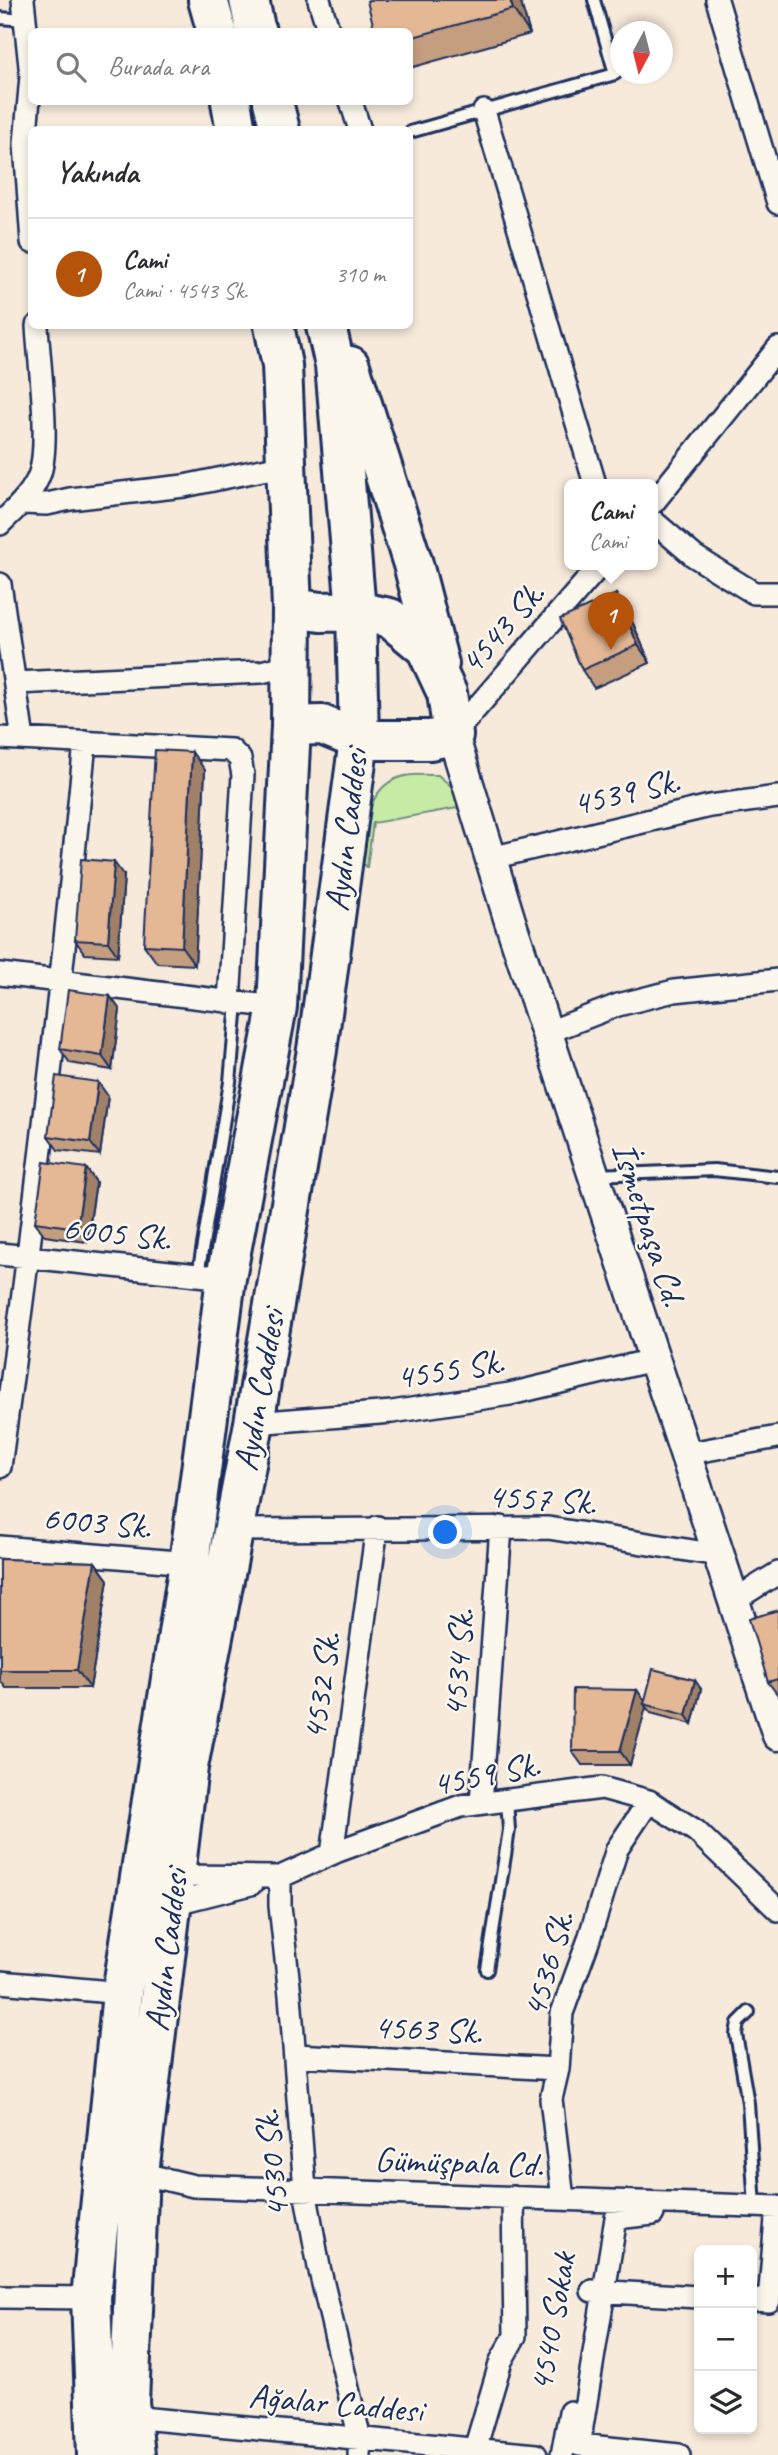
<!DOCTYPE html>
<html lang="tr">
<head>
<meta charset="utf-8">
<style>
	:root { --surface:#fff; --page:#f2f2f3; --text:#2b2b33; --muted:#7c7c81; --line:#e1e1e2; --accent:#b45309 }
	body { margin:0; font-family:Caveat,sans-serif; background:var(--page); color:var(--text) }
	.controls { position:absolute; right:21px; bottom:21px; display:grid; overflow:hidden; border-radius:10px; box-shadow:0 4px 10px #0003 }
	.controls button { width:63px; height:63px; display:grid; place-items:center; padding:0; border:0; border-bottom:2px solid var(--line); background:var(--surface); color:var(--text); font:35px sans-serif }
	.compass { position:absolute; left:610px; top:21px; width:63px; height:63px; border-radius:50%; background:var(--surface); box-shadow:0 4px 10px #0003; rotate:187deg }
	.you { position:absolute; left:446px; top:1533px; width:24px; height:24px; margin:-18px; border:5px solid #fff; border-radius:50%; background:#1a73e8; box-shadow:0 0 0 10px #1a73e833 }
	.badge { display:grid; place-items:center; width:46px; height:46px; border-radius:50%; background:var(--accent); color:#fff; font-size:23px; font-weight:700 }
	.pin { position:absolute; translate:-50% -58px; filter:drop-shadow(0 2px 4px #0008) }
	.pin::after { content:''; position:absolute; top:37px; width:24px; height:21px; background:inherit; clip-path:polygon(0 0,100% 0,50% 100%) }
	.popup { position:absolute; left:564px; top:479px; width:94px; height:91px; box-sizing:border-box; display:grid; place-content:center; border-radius:10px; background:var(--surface); filter:drop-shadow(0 2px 5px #0005); font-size:23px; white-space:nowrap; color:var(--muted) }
	.popup b { font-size:26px; color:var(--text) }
	.popup::after { content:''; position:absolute; left:50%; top:100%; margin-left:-14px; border:14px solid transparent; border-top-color:var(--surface) }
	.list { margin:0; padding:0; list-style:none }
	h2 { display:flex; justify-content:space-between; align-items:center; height:91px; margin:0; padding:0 28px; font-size:30px }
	h2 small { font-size:23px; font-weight:400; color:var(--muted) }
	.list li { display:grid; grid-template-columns:46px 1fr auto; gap:21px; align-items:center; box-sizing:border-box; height:112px; padding:0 28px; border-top:2px solid var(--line) }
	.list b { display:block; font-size:26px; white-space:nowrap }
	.list p { margin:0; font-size:23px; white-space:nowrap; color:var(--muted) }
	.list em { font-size:23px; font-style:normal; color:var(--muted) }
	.icon { flex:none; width:38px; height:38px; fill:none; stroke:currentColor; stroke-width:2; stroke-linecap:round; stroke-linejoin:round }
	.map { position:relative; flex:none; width:778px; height:2455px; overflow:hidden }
	.search { position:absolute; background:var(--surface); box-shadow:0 4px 10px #0003; left:28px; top:28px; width:385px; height:77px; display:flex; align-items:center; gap:18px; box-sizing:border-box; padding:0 24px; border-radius:10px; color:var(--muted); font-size:26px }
	.panel { position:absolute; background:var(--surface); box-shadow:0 4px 10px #0003; left:28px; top:126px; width:385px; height:203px; border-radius:10px }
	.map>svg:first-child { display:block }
</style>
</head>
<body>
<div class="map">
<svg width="778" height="2455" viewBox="0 0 778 2455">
	<rect width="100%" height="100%" fill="#f7eadb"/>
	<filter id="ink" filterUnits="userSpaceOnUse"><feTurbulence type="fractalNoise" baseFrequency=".0143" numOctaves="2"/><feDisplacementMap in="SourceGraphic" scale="14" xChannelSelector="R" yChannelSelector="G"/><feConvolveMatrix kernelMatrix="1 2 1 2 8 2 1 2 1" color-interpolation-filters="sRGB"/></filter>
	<g filter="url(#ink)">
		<!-- green -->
		<path fill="#c5eba5" stroke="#708d82" stroke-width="2" d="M438 775 457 791 463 807 373 823 367 867 360 861C364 829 367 783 405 776 415 774 428 775 438 775Z"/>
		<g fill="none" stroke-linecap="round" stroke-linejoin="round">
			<defs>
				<path id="lane" d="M0 18 25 20
					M410 132 615 74 594 0
					M596 1175 714 1170 778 1177
					M198 1275 230 1082 237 1003
					M487 1970 509 1830 507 1800
					M749 2012 738 2023 736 2034 748 2103 755 2206"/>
				<path id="street" d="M23 0 31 76 25 144 32 242
					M319 0 329 32
					M717 0 778 203
					M351 102 360 130
					M484 111 595 484
					M21 503 47 504 70 499 184 486 286 465
					M653 503 778 348
					M653 521 694 556 754 593H778
					M0 524C15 509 33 494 40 473 50 441 39 362 37 326
					M0 584 23 739
					M15 683 261 672 291 665
					M453 735 601 564
					M0 738 231 750 240 759 243 775 229 1002
					M491 858 710 806 778 797
					M0 974 277 1007
					M546 1033 618 1005 674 991 778 980
					M0 1254 226 1278
					M254 1423 392 1412 510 1394 653 1360
					M684 1454 778 1437
					M0 1467C33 1226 62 985 85 742
					M233 1530 548 1528 718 1555
					M0 1547 189 1563
					M733 1601 778 1573
					M481 1803 501 1527
					M332 1854 377 1527
					M175 1876 280 1877 338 1851 461 1806 602 1788 649 1801 696 1831 778 1910
					M280 1877V1906L290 1995 305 2190 319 2267 360 2439 359 2455
					M172 1904 251 1884
					M0 1982 122 1993
					M295 2055 558 2069
					M139 2173 194 2186 778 2207
					M563 2199 551 2099 558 2069 562 2013 588 1942 617 1849 649 1801
					M653 2214 616 2218 579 2445 679 2455
					M592 2291 699 2297
					M0 2297 91 2298
					M752 2300 769 2301 777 2207
					M130 2417 536 2455
					M475 2449 501 2361 515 2336 513 2197
					M562 2455 570 2412"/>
				<path id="secondary" d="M453 735 510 921 778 1735"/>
				<path id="highway" d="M208 0 217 32
					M249 0 256 32
					M231 102 236 130
					M273 102 280 130
					M350 366 413 564 439 664
					M291 726 322 725 359 740H430L453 735 447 693 426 648 390 618 356 611 321 612 292 608
					M97 2455 91 2298 122 1993 189 1563 226 1278 277 1007 291 726 292 608 282 365 274 326
					M135 2455 129 2402 139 2173 188 1767 254 1423 317 1050 359 740 356 611 335 365 326 326"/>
			</defs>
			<!-- lane casing -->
			<use href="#lane" stroke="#1b2f5e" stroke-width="16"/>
			<!-- street casing -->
			<use href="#street" stroke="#1b2f5e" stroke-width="26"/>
			<!-- secondary casing -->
			<use href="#secondary" stroke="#1b2f5e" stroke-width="35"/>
			<!-- highway casing -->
			<use href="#highway" stroke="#1b2f5e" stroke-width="44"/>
			<!-- lane -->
			<use href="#lane" stroke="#fbf7ec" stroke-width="10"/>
			<!-- street -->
			<use href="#street" stroke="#fbf7ec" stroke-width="21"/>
			<!-- secondary -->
			<use href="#secondary" stroke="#fbf7ec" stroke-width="30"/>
			<!-- highway -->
			<use href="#highway" stroke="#fbf7ec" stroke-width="38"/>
		</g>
		<!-- wall -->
		<path fill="#c59e80" stroke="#1b2f5e" stroke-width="2" d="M370 0H520L530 34 410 68V32Z
			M616 594 628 612 650 663 594 688 582 670Z
			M205 770 195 965 157 963 144 945Z
			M124 876 118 956 85 954 75 940Z
			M110 996 120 1010 112 1070 70 1063 60 1049Z
			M108 1096 100 1155 58 1150 48 1136Z
			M86 1168 96 1182 87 1242 45 1236 35 1222Z
			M0 1559 95 1562 108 1580 90 1688H6L0 1680Z
			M778 1610V1695L768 1682Z
			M701 1689 692 1724 651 1713 646 1707 630 1765H582L572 1751 637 1690 645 1701Z"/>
		<!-- shaded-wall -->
		<path fill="#a08168" stroke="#1b2f5e" stroke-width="2" d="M510 0H520L530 34 513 9Z
			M616 594 628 612 650 663 638 645Z
			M192 752 205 770 195 965 182 947Z
			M114 862 124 876 118 956 108 942Z
			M110 996 120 1010 112 1070 102 1056Z
			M98 1082 108 1096 100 1155 90 1142Z
			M86 1168 96 1182 87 1242 77 1228Z
			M95 1562 108 1580 90 1688 77 1670Z
			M695 1680 701 1689 692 1724 686 1715Z
			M637 1690 647 1704H644L646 1707 630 1765 620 1751Z"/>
		<!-- building -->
		<path fill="#e5b895" stroke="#1b2f5e" stroke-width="2" d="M370 0H510L513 9 410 38V32H375L367 1Z
			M616 594 638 645 582 670 560 619Z
			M155 750 192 752 182 947 144 945Z
			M81 859 114 862 108 942 75 940Z
			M68 990 110 996 102 1056 60 1049Z
			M56 1076 98 1082 90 1142 48 1136Z
			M44 1162 86 1168 77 1228 35 1222Z
			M0 1559 95 1562 77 1670H0Z
			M778 1610V1679L768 1682 749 1619Z
			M653 1669 695 1680 686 1715 644 1704Z
			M573 1689 637 1690 620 1751H572Z"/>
	</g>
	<g text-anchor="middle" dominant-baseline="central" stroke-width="5" stroke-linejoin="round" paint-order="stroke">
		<!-- street labels -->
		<g font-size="35" fill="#1b2f5e" stroke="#fbf7ec">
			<text transform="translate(502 628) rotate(-49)">4543 Sk.</text>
			<text transform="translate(626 792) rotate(-13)">4539 Sk.</text>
			<text transform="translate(346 830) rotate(-83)">Aydın Caddesi</text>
			<text transform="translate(649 1224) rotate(72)">İsmetpaşa Cd.</text>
			<text transform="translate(117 1233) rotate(6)">6005 Sk.</text>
			<text transform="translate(450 1369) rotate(-9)">4555 Sk.</text>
			<text transform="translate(259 1390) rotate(-80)">Aydın Caddesi</text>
			<text transform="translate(542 1499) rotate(4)">4557 Sk.</text>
			<text transform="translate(97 1522) rotate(5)">6003 Sk.</text>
			<text transform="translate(458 1663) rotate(-86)">4534 Sk.</text>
			<text transform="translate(321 1686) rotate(-82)">4532 Sk.</text>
			<text transform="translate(486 1774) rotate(-11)">4559 Sk.</text>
			<text transform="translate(166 1950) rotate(-83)">Aydın Caddesi</text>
			<text transform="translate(548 1964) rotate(-74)">4536 Sk.</text>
			<text transform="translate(428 2029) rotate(3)">4563 Sk.</text>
			<text transform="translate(459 2162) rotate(2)">Gümüşpala Cd.</text>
			<text transform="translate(272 2164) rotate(-96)">4530 Sk.</text>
			<text transform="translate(552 2322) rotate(-80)">4540 Sokak</text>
			<text transform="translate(336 2403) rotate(5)">Ağalar Caddesi</text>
		</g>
	</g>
</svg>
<div class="controls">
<button>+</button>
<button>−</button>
<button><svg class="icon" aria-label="layers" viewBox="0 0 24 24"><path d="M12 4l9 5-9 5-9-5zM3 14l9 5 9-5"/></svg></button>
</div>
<svg class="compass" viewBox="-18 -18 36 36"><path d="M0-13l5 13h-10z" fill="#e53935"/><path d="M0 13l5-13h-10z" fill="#7c7c81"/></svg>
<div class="you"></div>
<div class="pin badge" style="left:611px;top:650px">1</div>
<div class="popup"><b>Cami</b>Cami</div>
<div class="search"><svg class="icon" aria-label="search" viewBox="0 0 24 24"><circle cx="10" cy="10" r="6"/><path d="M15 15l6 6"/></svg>Burada ara</div>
<section class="panel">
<h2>Yakında<small></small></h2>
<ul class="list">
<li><span class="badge">1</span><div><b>Cami</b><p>Cami · 4543 Sk.</p></div><em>310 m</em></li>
</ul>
</section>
</div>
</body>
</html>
